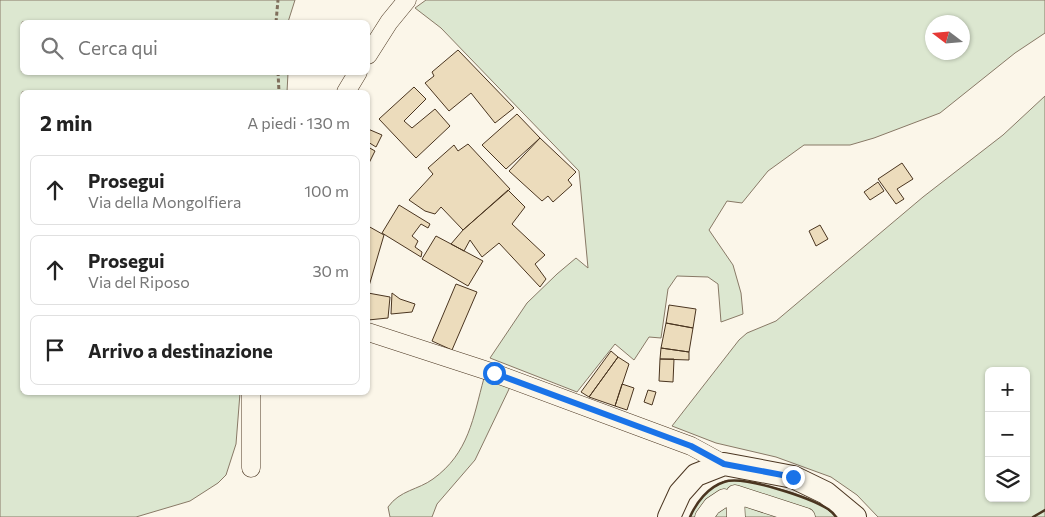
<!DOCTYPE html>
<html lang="it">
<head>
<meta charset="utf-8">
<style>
	:root { --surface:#fff; --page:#f2f2f2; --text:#222; --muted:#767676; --line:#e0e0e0 }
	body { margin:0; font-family:Commissioner,sans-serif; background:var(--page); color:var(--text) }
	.controls { position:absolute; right:15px; bottom:15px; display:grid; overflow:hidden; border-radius:8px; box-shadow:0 1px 4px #0004 }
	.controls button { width:45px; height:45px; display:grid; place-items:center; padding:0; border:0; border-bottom:1px solid var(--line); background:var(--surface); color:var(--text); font:25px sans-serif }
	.compass { position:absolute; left:925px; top:15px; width:45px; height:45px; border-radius:50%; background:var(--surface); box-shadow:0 1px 4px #0004; rotate:286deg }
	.stop { position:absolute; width:15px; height:15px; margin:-11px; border:4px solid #1a73e8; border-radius:50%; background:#fff }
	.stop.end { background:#1a73e8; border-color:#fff; box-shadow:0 1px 5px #0008 }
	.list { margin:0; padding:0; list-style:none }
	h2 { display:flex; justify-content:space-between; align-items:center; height:65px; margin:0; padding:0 20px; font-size:21px }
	h2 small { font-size:16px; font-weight:400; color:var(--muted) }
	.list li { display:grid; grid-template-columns:32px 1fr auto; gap:15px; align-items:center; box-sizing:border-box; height:70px; margin:0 10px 10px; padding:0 10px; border:1px solid var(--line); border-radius:8px }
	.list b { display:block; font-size:19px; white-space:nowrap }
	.list p { margin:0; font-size:16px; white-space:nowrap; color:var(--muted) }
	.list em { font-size:16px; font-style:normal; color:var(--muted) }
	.icon { flex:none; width:28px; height:28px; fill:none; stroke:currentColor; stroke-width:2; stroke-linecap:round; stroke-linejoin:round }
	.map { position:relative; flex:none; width:1045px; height:517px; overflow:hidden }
	.search { position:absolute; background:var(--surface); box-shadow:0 1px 4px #0004; left:20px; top:20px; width:350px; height:55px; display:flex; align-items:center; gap:12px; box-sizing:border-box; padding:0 18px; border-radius:8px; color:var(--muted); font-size:19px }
	.panel { position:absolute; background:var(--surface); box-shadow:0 1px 4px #0004; left:20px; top:90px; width:350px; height:305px; border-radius:8px }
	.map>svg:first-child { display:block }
</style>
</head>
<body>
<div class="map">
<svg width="1045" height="517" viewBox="0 0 1045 517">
	<rect width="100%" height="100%" fill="#fbf6e9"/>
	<!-- green -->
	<path fill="#dce7d0" stroke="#887966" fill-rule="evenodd" d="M0 0H295L288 22H22V72L288 73 287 92H22V392L240 393 236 444 226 475 218 483 190 501 136 517H0Z
		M426 0H1045V33L1015 53 940 113 874 138 850 145H804L768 171 742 203 727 201 709 230 733 265 741 293 743 314 721 322 718 284 708 277 677 276 668 289 661 338 649 337 634 360 615 344 577 392 490 358 527 303 557 274 576 258 588 268 579 171 441 28 415 8ZM962 22V52H932V22Z
		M1045 96V517H878L857 495 831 477 776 457 716 443 672 426 739 340 747 333 776 321 923 197 1003 135ZM989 371H1026V498H989Z
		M484 378 510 387 475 460 437 504 432 517H390L388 507C400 490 418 490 433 479 469 453 473 418 484 378Z
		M741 480C771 487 815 494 836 517H690C696 503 709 486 725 481 730 480 736 481 741 480Z"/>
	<!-- building -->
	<path fill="#ecdcbc" stroke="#4a3520" d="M458 50 514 108 495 123 471 93 449 111 425 83 434 76 432 72Z
		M414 87 426 99 404 121 412 128 435 109 450 126 416 158 379 119Z
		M517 114 540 138 506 169 482 145Z
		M368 129 382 135 376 147 368 142Z
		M540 138 576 172 568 180 572 185 553 202 548 196 542 201 509 171Z
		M468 144 510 189 463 230 441 207 435 214 425 211 409 200 433 174 428 168 454 145 458 151Z
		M368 147 375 151 369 163 368 162Z
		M902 163 913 179 897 189 904 199 896 204 878 179Z
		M878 182 884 191 870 200 864 192Z
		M508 190 525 207 512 224 545 255 535 264 546 279 540 287 499 243 482 257 470 240 464 251 451 244 463 230Z
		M399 205 430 224 428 228 421 224 412 236 418 241 415 247 422 252 421 257 382 233Z
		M820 225 828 239 816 246 809 231Z
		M368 226 384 235 369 286 368 285Z
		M436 236 483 261 468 286 422 259Z
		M456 284 477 292 452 350 432 341Z
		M368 293 390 297 388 318 368 320Z
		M392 293 400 299 415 304 412 312 391 314Z
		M669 305 696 309 693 328 666 323Z
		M666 323 693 328 689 352 661 348Z
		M661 348 689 352V360L660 359Z
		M611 351 618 357 589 397 581 392Z
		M618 357 629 364 615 406 589 397Z
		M660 359H674L673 382 659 381Z
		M622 384 634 388 627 410 615 406Z
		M648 390 656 392 652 405 644 402Z"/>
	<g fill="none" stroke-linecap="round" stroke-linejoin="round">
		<defs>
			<path id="minor" d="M368 55 389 22 407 0
				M346 92 358 72
				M368 332 494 373 691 446 724 464
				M251 468V392
				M704 517 712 506 724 498
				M736 517 735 494 806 517"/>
			<path id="major" d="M669 517 680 493 696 475 724 464 793 477 826 493 855 517"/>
		</defs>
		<!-- minor casing -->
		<use href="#minor" stroke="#4a3520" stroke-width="19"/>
		<!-- major casing -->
		<use href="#major" stroke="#4a3520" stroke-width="24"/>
		<!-- path -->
		<path stroke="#7f6f5c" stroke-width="3" stroke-dasharray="4 2.5" stroke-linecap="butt" d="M276 22 278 0
			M278 72 279 92"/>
		<!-- minor -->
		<use href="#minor" stroke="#fbf6e9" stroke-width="18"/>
		<!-- major -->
		<use href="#major" stroke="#fbf6e9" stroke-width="22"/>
		<!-- wall -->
		<path stroke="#4a3520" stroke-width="2.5" d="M690 517C696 503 708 487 724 482 744 475 810 498 828 509 831 511 834 514 836 517
			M1033 517 1045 510"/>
	</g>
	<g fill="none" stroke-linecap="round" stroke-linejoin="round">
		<!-- route -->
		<path stroke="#1a73e8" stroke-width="6" d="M494 373 691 446 724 464 793 477"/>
	</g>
</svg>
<div class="controls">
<button>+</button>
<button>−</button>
<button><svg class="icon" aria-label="layers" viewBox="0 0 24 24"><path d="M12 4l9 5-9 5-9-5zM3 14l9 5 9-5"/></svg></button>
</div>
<svg class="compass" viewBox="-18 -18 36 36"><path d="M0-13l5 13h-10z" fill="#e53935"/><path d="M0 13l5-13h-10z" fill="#767676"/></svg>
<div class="stop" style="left:494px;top:373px"></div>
<div class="stop end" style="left:793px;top:477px"></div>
<div class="search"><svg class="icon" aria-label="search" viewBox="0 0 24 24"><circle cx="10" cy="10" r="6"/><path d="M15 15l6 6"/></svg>Cerca qui</div>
<section class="panel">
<h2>2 min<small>A piedi · 130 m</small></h2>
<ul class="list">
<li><svg class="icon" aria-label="ahead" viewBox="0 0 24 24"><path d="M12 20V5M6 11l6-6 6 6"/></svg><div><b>Prosegui</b><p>Via della Mongolfiera</p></div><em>100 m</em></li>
<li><svg class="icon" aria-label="ahead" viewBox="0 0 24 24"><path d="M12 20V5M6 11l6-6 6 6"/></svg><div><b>Prosegui</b><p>Via del Riposo</p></div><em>30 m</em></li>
<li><svg class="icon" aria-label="arrive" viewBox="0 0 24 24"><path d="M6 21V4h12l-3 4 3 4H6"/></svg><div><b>Arrivo a destinazione</b></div></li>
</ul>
</section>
</div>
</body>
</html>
